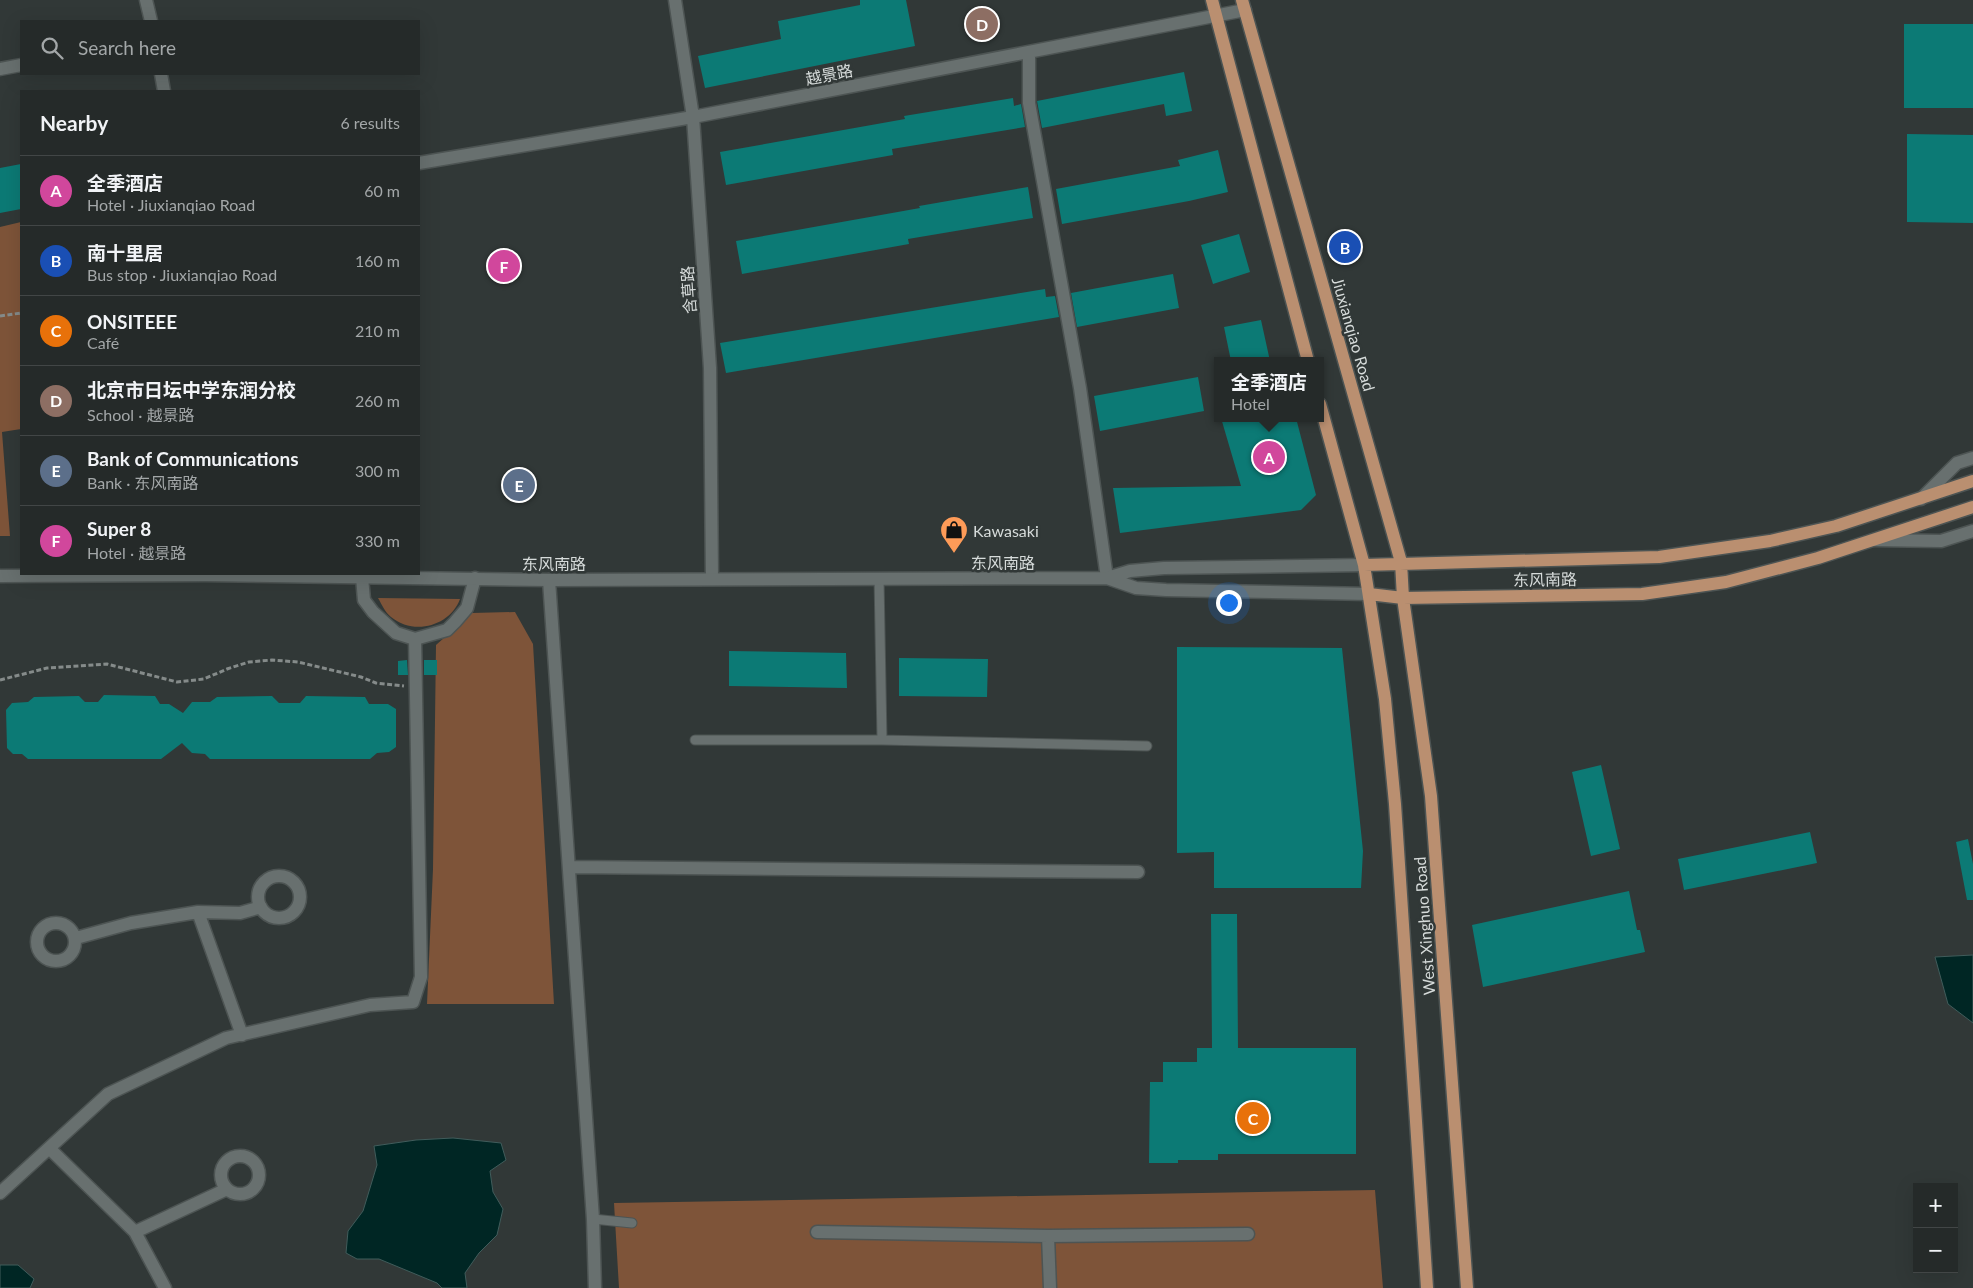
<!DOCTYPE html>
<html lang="en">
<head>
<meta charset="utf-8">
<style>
	:root { --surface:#252a29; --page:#313635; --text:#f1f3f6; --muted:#a3a7a8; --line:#424646; --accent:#db2777 }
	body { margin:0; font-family:Lato,"Noto Sans SC",sans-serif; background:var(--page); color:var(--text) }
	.controls { position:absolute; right:15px; bottom:15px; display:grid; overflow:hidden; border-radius:0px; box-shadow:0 5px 20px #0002 }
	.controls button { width:45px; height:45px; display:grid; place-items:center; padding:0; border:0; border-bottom:1px solid var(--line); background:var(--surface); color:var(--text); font:25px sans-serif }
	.you { position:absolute; left:1228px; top:602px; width:18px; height:18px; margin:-12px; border:4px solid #fff; border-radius:50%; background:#1a73e8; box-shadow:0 0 0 8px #1a73e833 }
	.badge { display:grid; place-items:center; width:32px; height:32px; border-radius:50%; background:var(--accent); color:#fff; font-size:16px; font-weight:700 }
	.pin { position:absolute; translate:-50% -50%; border:2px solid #fff; box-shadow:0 1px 5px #0006 }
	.popup { position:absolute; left:1214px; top:357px; width:110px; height:65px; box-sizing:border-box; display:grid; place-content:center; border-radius:0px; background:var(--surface); filter:drop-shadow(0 1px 4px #0005); font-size:16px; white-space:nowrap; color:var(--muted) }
	.popup b { font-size:19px; color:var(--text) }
	.popup::after { content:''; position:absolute; left:50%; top:100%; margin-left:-10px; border:10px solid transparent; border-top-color:var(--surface) }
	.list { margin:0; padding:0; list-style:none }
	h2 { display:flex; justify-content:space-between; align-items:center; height:65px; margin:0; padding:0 20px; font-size:21px }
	h2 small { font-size:16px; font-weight:400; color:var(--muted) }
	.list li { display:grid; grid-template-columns:32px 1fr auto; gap:15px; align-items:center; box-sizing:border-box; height:70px; padding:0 20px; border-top:1px solid var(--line) }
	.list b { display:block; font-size:19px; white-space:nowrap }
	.list p { margin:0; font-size:16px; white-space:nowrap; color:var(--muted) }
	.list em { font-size:16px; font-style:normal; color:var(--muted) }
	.icon { flex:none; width:28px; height:28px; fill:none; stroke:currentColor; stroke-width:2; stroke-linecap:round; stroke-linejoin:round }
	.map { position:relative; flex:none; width:1973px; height:1288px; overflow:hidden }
	.search { position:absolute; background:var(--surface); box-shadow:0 5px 20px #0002; left:20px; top:20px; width:400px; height:55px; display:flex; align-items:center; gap:12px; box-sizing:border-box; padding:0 18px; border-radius:0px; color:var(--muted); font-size:19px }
	.panel { position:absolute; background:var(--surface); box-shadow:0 5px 20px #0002; left:20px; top:90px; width:400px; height:485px; border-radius:0px }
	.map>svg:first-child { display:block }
</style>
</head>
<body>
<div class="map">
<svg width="1973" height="1288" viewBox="0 0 1973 1288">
	<rect width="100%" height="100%" fill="#313837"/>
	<!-- green -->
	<path fill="#7e5439" d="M21 222V429L2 432 10 536H0V227Z
		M378 598 460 599C450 626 414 636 391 617 385 612 382 605 378 598Z
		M515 612 533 644 554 1004H427L433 869 436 645 472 613Z
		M1375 1190 1383 1288H619L614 1203Z"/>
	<!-- water -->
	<path fill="#002624" stroke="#405c5b" d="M1973 955V1023L1948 1004 1935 957Z
		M453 1138 501 1143 506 1160 490 1171 493 1192 503 1209 497 1235 479 1253 465 1273 467 1288H442L437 1283 379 1259H357L346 1253 348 1231 363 1211 377 1165 374 1146 416 1140Z
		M0 1265H18L34 1279 30 1288H0Z"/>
	<!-- building -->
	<path fill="#0c7a75" d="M860 0H906L915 46 705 88 698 56 781 39 778 21 860 5Z
		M1904 24H1973V108H1904Z
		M1184 72 1192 111 1166 116 1164 104 1042 128 1037 101Z
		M1013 98 1014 106 1021 104 1025 127 892 149 893 155 726 185 720 152 905 119 904 116Z
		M1907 134 1973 135V223L1907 222Z
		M1218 150 1228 192 1189 201 1062 224 1056 189 1180 166 1178 160Z
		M21 164V209L0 213V168Z
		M1028 187 1033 218 908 239 909 244 742 274 736 241 920 208 919 206Z
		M1239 234 1250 272 1213 284 1201 245Z
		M1173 274 1179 308 1077 327 1071 293Z
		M1045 289 1046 297 1055 296 1059 317 726 373 720 343Z
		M1261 320 1270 361H1231L1224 327Z
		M1198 377 1204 411 1100 431 1094 396Z
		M1221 418H1296L1316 495 1301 510 1120 533 1113 488 1241 486Z
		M1177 647 1342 648 1363 851 1361 888H1214V852L1177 853Z
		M729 651 846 653 847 688 729 686Z
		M899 658 988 659 987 697 899 696Z
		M407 660 408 675H398V661Z
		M424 660H437V675H424Z
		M104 695 155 696 160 704H169L183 713 192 702H210L217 697 272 696 279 703H300L306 696 365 697 369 704H388L396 709V747L389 752 377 753 370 759H210L205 754 192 753 182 743 161 759H28L22 754H13L7 748 6 710 12 703 28 702 34 697 79 696 85 702H98Z
		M1601 765 1620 849 1591 856 1572 772Z
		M1810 832 1817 863 1684 890 1678 859Z
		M1968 839 1973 864V900H1967L1956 842Z
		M1629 891 1637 930H1640L1645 952 1483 987 1472 925Z
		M1211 914H1237L1238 1048H1356V1154H1218V1160H1178V1163H1149L1150 1082H1163V1062H1197V1048H1212Z"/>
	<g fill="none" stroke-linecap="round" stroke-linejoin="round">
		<defs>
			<path id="service" d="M879 578 882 740
				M695 740H882L1147 746
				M593 1219 632 1223"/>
			<path id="minor" d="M146 0 151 21
				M675 0 693 117 710 368 712 579
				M1029 52V103L1080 388 1107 578
				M0 69 21 65
				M161 74 164 91
				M419 163 693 117 1245 10
				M362 577 364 600 373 612 396 633 415 639 447 630 455 622 467 608 475 578
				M549 580 593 1219 595 1288
				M569 867 1138 872
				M258 897a21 21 0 1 1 42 0a21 21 0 1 1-42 0Z
				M198 912 242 1035
				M37 942a19 19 0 1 1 38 0a19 19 0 1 1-38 0Z
				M76 938 131 923 198 912 240 913 261 907
				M49 1148 135 1232 165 1288
				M221 1175a19 19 0 1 1 38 0a19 19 0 1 1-38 0Z
				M0 1193 108 1094 226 1038 370 1005 413 1002 421 977 415 639
				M135 1232 227 1189
				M817 1232 1048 1236 1248 1234
				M1048 1236 1050 1288"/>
			<path id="tertiary" d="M1921 499 1957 463 1973 458
				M1875 540 1941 541 1973 531
				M0 576 205 575 549 580 1107 578 1130 571 1164 568 1364 565
				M1107 578 1136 588 1166 590 1369 594"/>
			<path id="primary" d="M1212 0 1308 361
				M1242 0 1401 562 1403 598 1431 796 1467 1288
				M1320 404 1364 565 1385 699 1395 804 1427 1288
				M1364 565 1659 557 1770 541 1836 526 1973 481
				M1369 594 1403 598 1642 594 1726 582 1818 558 1973 507"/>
		</defs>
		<!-- service casing -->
		<use href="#service" stroke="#4d5453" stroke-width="11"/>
		<!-- minor casing -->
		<use href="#minor" stroke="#4d5453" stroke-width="15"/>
		<!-- tertiary casing -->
		<use href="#tertiary" stroke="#4d5453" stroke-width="15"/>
		<!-- primary casing -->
		<use href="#primary" stroke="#4d5453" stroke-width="15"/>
		<!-- path -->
		<path stroke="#858b8a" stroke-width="3" stroke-dasharray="5 2.5" stroke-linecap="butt" d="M0 316 21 313
			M0 680 47 668 107 664 177 682 204 679 227 669 249 662 272 660 298 662 361 677 376 683 404 686"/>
		<!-- service -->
		<use href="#service" stroke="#68706f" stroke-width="9"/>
		<!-- minor -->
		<use href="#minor" stroke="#68706f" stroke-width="12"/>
		<!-- tertiary -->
		<use href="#tertiary" stroke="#68706f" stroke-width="12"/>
		<!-- primary -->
		<use href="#primary" stroke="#ba8f70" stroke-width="12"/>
	</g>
	<!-- icons -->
	<defs>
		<symbol id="shop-pin" viewBox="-11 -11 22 30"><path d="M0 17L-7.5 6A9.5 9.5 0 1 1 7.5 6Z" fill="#fe9b58" stroke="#313837"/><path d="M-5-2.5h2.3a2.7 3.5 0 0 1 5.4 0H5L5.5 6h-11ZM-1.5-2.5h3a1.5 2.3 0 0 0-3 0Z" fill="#111"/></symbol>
	</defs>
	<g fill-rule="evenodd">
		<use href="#shop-pin" x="938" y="514" width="32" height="43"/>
	</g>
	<g text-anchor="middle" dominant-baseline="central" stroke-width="5" stroke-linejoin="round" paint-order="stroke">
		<!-- street labels -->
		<g font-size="16" fill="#d6dbda" stroke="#313837">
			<text transform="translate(829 74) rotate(-11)">越景路</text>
			<text transform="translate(688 290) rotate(-94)">含草路</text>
			<text transform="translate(1354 334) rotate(74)">Jiuxianqiao Road</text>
			<text x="1003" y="562">东风南路</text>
			<text x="554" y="563">东风南路</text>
			<text transform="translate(1545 579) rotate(-1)">东风南路</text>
			<text transform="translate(1424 926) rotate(-94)">West Xinghuo Road</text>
		</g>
		<!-- poi labels -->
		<g font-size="16" fill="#d6dbda" stroke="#313837" text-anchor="start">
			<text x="973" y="530">Kawasaki</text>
		</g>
	</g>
</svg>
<div class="controls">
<button>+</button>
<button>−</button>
</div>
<div class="you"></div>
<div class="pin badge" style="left:1269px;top:457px;background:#d1479c">A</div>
<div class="popup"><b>全季酒店</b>Hotel</div>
<div class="pin badge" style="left:1345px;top:247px;background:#1a4fb4">B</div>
<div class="pin badge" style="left:1253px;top:1118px;background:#e8710a">C</div>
<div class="pin badge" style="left:982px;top:24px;background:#8d6e63">D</div>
<div class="pin badge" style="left:519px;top:485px;background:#5c6f8a">E</div>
<div class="pin badge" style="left:504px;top:266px;background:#d1479c">F</div>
<div class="search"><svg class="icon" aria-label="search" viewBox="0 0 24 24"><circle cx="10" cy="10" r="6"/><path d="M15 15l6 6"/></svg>Search here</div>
<section class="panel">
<h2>Nearby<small>6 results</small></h2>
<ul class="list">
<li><span class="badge" style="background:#d1479c">A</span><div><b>全季酒店</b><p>Hotel · Jiuxianqiao Road</p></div><em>60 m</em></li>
<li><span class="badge" style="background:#1a4fb4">B</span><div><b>南十里居</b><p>Bus stop · Jiuxianqiao Road</p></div><em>160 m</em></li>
<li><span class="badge" style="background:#e8710a">C</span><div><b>ONSITEEE</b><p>Café</p></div><em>210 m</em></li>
<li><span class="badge" style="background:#8d6e63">D</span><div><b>北京市日坛中学东润分校</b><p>School · 越景路</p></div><em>260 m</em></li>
<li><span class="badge" style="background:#5c6f8a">E</span><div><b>Bank of Communications</b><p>Bank · 东风南路</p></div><em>300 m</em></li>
<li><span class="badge" style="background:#d1479c">F</span><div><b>Super 8</b><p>Hotel · 越景路</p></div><em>330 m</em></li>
</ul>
</section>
</div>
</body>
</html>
